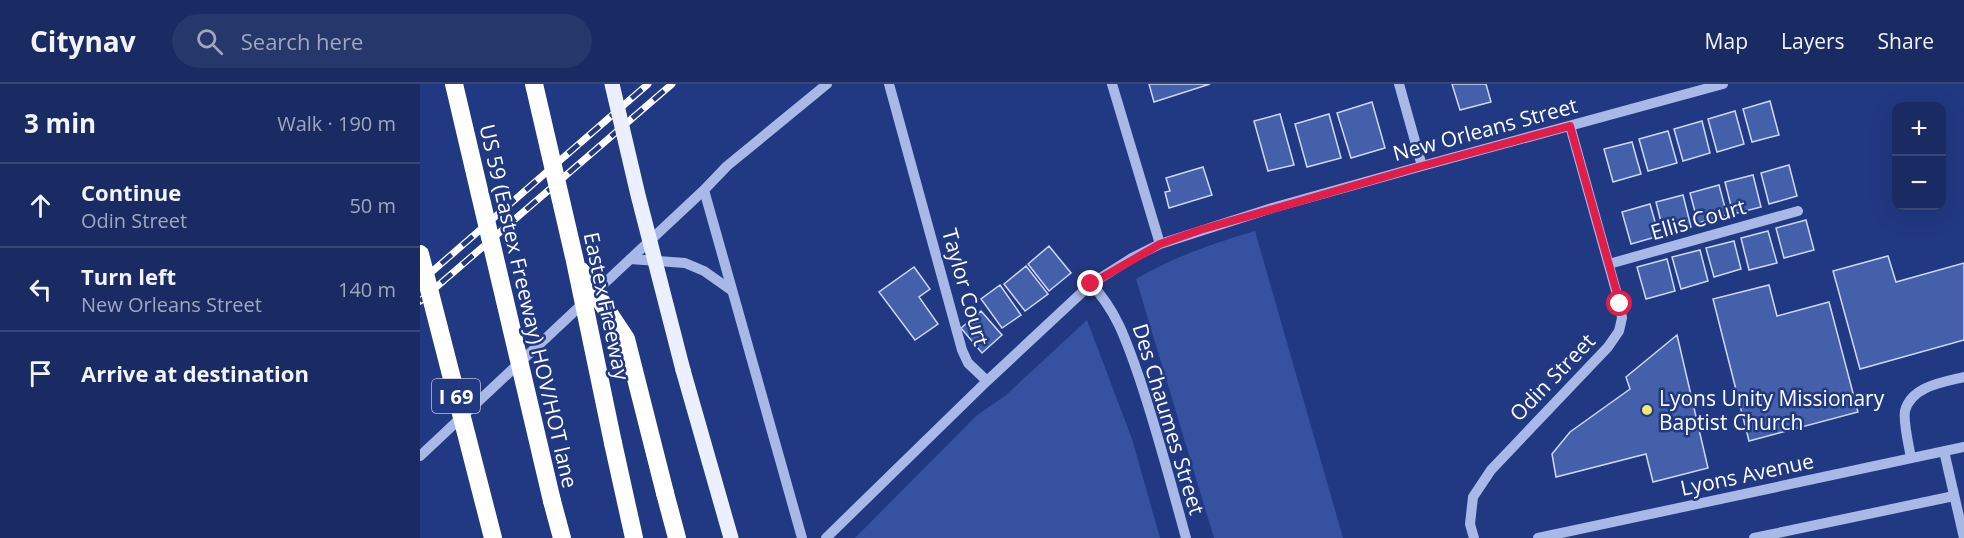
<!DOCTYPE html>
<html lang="en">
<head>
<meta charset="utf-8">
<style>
	:root { --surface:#192b62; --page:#26376b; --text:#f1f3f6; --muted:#9fa7be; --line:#374777 }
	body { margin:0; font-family:"Open Sans",sans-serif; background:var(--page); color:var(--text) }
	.controls { position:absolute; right:18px; top:18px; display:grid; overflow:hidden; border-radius:12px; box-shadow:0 6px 24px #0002 }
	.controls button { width:54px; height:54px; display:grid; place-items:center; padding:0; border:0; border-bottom:2px solid var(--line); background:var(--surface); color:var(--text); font:30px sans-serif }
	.stop { position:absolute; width:18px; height:18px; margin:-14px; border:4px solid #e11d48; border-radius:50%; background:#fff }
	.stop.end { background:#e11d48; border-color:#fff; box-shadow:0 2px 6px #0008 }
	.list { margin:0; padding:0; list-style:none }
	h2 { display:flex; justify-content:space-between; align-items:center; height:78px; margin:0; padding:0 24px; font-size:26px }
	h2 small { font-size:20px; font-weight:400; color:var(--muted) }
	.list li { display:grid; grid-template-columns:39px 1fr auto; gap:18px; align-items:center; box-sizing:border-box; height:84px; padding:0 24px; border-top:2px solid var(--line) }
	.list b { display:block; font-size:22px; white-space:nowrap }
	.list p { margin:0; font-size:20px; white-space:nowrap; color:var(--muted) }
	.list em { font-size:20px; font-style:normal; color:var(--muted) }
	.icon { flex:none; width:33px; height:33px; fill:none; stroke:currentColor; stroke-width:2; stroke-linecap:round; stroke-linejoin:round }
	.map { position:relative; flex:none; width:1544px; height:454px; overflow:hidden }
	header { display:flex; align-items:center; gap:36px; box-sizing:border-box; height:84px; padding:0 30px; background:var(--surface); border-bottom:2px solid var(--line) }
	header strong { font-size:28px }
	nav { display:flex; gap:33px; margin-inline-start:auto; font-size:21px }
	.search { width:420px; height:54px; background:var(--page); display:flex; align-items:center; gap:15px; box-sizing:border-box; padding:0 21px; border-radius:33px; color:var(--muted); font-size:22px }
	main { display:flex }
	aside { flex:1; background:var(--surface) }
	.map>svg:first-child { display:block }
</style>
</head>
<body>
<header>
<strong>Citynav</strong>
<div class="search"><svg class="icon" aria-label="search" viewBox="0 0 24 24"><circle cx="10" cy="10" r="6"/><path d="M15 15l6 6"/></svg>Search here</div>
<nav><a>Map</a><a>Layers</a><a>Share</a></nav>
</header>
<main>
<aside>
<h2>3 min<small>Walk · 190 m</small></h2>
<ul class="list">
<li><svg class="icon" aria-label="ahead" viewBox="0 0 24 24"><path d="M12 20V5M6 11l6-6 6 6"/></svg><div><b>Continue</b><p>Odin Street</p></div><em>50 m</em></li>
<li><svg class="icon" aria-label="left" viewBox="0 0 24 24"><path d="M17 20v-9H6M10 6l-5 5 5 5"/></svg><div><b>Turn left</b><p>New Orleans Street</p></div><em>140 m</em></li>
<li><svg class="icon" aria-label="arrive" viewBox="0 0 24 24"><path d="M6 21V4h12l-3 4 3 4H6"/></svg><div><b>Arrive at destination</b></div></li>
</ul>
</aside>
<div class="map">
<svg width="1544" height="454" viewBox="0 0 1544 454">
	<rect width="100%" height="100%" fill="#213983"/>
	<!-- green -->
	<path fill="#3551a0" d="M835 147 923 454H794L716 195C753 173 794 159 835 147Z
		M667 236 712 355 740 454H435L556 332 586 311Z"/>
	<!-- building -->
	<path fill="#4560aa" stroke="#ccd7f6" stroke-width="1.5" d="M729 0H790L734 18Z
		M1032 0H1066L1071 18 1040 26Z
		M1350 17 1359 51 1332 58 1323 25Z
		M952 18 965 64 931 74 917 29Z
		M1315 27 1324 60 1297 68 1288 35Z
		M860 30 874 81 848 87 834 37Z
		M909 30 921 74 887 83 875 40Z
		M1282 37 1290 69 1263 77 1254 45Z
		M1248 47 1257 79 1228 87 1219 55Z
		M1212 58 1221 90 1193 98 1184 65Z
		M1369 81 1377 112 1349 120 1341 89Z
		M783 83 792 111 749 124 745 108 750 107 746 94Z
		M1333 91 1341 123 1313 130 1305 98Z
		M1299 101 1307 131 1278 139 1270 109Z
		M1263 111 1271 143 1244 150 1236 118Z
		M1230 120 1239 152 1211 160 1202 128Z
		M1386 136 1394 166 1364 174 1356 144Z
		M1348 147 1357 179 1329 186 1321 154Z
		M1314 157 1321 185 1294 193 1286 164Z
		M629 162 651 189 629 207 608 180Z
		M1280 166 1288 197 1261 205 1252 173Z
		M1468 172 1476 198 1544 179V256L1440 285 1413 187Z
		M1247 175 1255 207 1226 215 1217 183Z
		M606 182 628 210 605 227 584 200Z
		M494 183 510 205 499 213 518 240 495 256 459 208Z
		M580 201 601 231 582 244 561 215Z
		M1349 201 1357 232 1409 218 1438 328 1329 357 1293 215Z
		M561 227 582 251 562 269 541 244Z
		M1257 251 1288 384 1233 398 1226 370 1136 393 1132 370 1150 348 1210 305 1206 293Z"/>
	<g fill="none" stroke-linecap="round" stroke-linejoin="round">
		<!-- minor -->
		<path stroke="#a8b9e8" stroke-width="10" d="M469 0 542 266 548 279 567 297
			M692 0 740 160
			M979 0 1002 82
			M284 106 382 454
			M210 175 265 179 284 187 311 206
			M1189 180 1378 127
			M671 200C697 227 707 259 719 293 737 346 751 400 766 454
			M1524 367 1544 454
			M0 372 284 106 307 82 407 0
			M1491 374C1489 362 1483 338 1485 327 1491 302 1524 298 1544 293
			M406 454 567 297 671 200 712 174 740 160 852 124 1002 82 1303 0
			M1054 454 1050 440 1053 413 1071 386 1188 263 1199 247 1202 234 1200 221 1150 42
			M1118 454 1544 363
			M1334 454 1534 412"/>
		<!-- major -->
		<path stroke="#ebeffe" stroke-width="15" d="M263 286 311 454"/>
		<!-- highway -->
		<path stroke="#fff" stroke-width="18" d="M193 359 214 454
			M245 409 257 454
			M132 417 142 454"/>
		<defs>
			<path id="rail" d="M0 198 228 0
				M0 217 252 0"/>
		</defs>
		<!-- rail casing -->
		<use href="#rail" stroke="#fff" stroke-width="7"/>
		<!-- rail -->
		<use href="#rail" stroke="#213983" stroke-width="4.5" stroke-dasharray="14" stroke-linecap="butt"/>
		<!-- major-bridge -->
		<path stroke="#ebeffe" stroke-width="15" d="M192 0 218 111 263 286"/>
		<!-- highway-bridge -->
		<path stroke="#fff" stroke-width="18" d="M34 0 132 417
			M114 0 155 177 193 359
			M0 170 73 454
			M161 187 206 255 245 409"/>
	</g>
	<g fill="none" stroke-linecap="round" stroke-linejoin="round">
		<!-- route -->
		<path stroke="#e11d48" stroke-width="8" d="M671 200 740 160 780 146 1002 82 1150 42 1200 220"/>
	</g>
	<!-- markers -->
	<circle fill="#f5e769" stroke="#213983" stroke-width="2" cx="1227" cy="326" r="6"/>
	<g text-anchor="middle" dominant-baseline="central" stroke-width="5" stroke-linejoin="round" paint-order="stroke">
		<!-- shield labels -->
		<rect fill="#213983" stroke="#bcc4da" stroke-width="1.5" x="12" y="295" width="48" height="34" rx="4.5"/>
		<g font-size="20" font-weight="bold" fill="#fff">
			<text x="36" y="312">I 69</text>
		</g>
		<!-- street labels -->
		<g font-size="21" fill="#fff" stroke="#213983">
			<text transform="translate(1065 45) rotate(-15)">New Orleans Street</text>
			<text transform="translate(1278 135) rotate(-16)">Ellis Court</text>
			<text transform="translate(546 203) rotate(74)">Taylor Court</text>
			<text transform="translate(109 222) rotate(77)">US 59 (Eastex Freeway) HOV/HOT lane</text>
			<text transform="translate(187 222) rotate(78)">Eastex Freeway</text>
			<text transform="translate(1132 293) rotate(-46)">Odin Street</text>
			<text transform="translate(749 335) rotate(73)">Des Chaumes Street</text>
			<text transform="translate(1327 390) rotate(-12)">Lyons Avenue</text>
		</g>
		<!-- poi labels -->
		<g font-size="21" fill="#fff" stroke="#213983" text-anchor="start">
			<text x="1239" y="314">Lyons Unity Missionary<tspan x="1239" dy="24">Baptist Church</tspan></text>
		</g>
	</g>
</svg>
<div class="controls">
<button>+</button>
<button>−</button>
</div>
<div class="stop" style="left:1200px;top:220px"></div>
<div class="stop end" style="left:671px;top:200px"></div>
</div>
</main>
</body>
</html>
